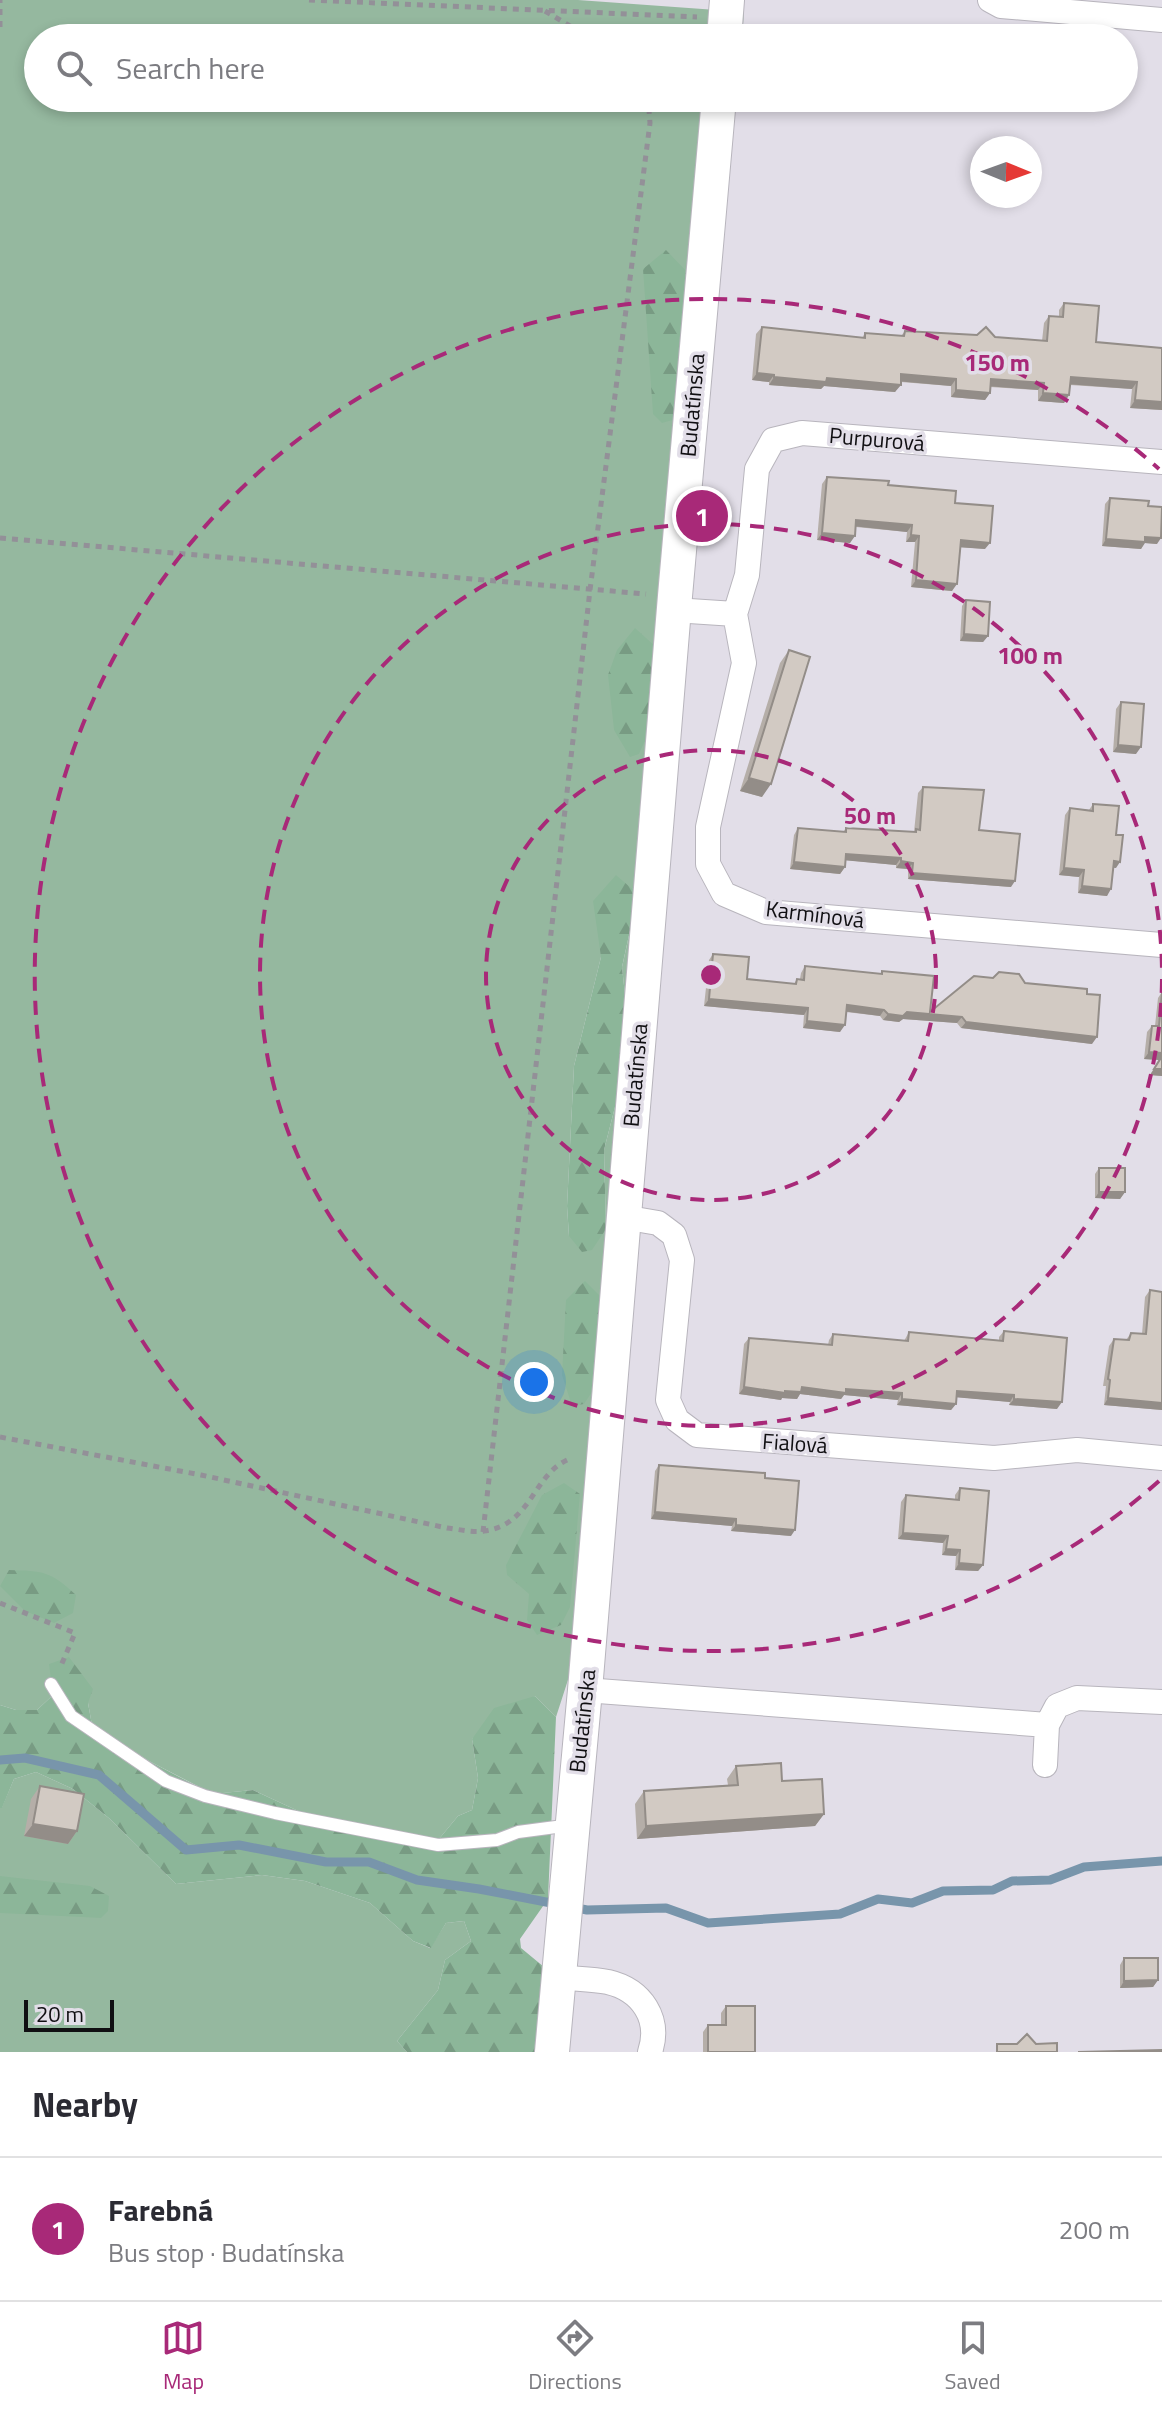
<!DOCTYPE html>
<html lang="en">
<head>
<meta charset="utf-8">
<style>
	:root { --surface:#fff; --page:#f7f7f7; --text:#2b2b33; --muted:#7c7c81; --line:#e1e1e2; --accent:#a82978 }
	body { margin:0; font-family:"Titillium Web",sans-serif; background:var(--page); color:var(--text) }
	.compass { position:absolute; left:970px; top:136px; width:72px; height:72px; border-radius:50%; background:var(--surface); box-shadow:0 4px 12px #0003; rotate:91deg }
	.scale { position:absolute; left:24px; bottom:20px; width:90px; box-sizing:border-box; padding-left:8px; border:4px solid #100f12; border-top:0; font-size:22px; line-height:28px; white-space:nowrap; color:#100f12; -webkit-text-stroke:6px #e2dee8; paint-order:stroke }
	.you { position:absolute; left:534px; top:1382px; width:28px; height:28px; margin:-20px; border:6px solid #fff; border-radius:50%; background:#1a73e8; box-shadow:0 0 0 12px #1a73e833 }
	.badge { display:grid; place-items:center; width:52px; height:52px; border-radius:50%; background:var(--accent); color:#fff; font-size:26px; font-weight:700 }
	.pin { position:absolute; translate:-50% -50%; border:4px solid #fff; box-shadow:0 2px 8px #0006 }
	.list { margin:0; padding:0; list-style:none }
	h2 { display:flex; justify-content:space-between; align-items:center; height:104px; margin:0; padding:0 32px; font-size:34px }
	h2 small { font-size:26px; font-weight:400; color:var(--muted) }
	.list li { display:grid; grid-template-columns:52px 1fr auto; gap:24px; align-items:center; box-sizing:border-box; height:144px; padding:0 32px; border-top:2px solid var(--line) }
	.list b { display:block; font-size:30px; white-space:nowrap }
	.list p { margin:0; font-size:26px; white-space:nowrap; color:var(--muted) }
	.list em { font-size:26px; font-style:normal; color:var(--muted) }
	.icon { flex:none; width:44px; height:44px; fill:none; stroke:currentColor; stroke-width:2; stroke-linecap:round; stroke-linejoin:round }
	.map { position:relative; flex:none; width:1162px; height:2052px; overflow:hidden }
	.search { position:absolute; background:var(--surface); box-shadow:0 4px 12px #0003; left:24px; right:24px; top:24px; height:88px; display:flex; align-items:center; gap:20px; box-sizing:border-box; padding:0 28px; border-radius:44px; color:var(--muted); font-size:30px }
	.sheet { height:248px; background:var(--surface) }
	nav { display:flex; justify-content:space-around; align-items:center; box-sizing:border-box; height:112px; border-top:2px solid var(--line); background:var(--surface); font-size:22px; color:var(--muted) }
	nav a { display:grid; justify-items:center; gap:4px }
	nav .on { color:var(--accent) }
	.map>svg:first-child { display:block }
</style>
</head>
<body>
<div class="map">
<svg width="1162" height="2052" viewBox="0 0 1162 2052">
	<defs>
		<pattern id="forest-firs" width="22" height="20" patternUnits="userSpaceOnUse" patternTransform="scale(2)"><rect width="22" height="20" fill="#8cb699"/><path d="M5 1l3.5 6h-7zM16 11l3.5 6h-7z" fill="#789b83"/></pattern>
	</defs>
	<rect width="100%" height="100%" fill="#e2dee8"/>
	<!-- grass -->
	<path fill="#95b89f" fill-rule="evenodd" d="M0 0H578L744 12 742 38H38V98H736L609 1553 556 1717 535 1696 472 1739 478 1778 472 1810 458 1816 439 1839 410 1845 333 1827 253 1790 213 1794 149 1761 92 1725 88 1703 53 1695 37 1710H16L0 1705ZM638 895 622 967 626 1004 616 1103 604 1150 606 1229 569 1236 567 1206 574 1066 601 957Z
		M36 1772 73 1789 110 1819 176 1884 262 1875 305 1881 370 1903 413 1941 430 1948 446 1923 464 1921 471 1941 445 1960 438 1990 397 2041 407 2052H0V1808L2 1807 14 1779Z"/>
	<!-- forest -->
	<path fill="url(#forest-firs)" d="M666 250 692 277 676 419 662 423 653 414 643 269Z
		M635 628 656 647 652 725 639 754 630 757 614 730 608 675 617 650Z
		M616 875 638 894 622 967 626 1004 616 1103 604 1150 606 1229 592 1250 582 1252 569 1236 567 1206 574 1066 601 957 593 901Z
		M585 1281 602 1298 598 1383 584 1404 572 1406 562 1375 566 1300Z
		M564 1483 580 1494 570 1607 561 1625 537 1635 527 1620 529 1594 507 1575 506 1565 542 1495Z
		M9 1570C44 1571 50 1571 76 1595L73 1613 54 1623 25 1611 0 1586Z
		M69 1657 93 1689 88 1703 92 1725 149 1761 212 1794 253 1790 333 1827 410 1845 439 1839 458 1816 472 1810 478 1778 472 1739 494 1708 535 1696 556 1717 548 1899 520 1939 521 1948 544 1967 540 2052H407L397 2041 438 1990 445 1960 471 1941 464 1921 446 1923 431 1948 413 1941 370 1903 305 1881 262 1875 176 1884 110 1819 73 1789 36 1772 14 1779 2 1808H0V1705L16 1710H37L53 1695 49 1664Z
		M0 1876 90 1886 109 1896 108 1911 101 1918 0 1913Z"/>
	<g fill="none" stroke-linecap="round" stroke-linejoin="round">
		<!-- stream -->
		<path stroke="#7895ab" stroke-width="9" d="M0 1760 25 1758 99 1775 186 1850 239 1845 326 1862H369L417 1880 479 1889 587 1910 666 1908 708 1923 840 1914 878 1899 912 1903 943 1891 993 1890 1012 1881 1050 1880 1084 1867 1162 1861"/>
		<defs>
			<path id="lane" d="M51 1684 71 1716 166 1781 205 1796 275 1813 438 1845 497 1840 518 1832 571 1825"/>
			<path id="street" d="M990 0 1001 6 1162 20
				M1162 462 802 433 773 440 757 469 747 575 735 614 744 663 708 827V864L724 894 766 912 1162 945
				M674 610 735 614
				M623 1217 658 1223 674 1235 682 1260 668 1400 677 1420 697 1435 994 1458 1077 1450 1162 1458
				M585 1690 1047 1725 1057 1706 1077 1698 1162 1702
				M1045 1765 1047 1725
				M558 1977C575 1979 592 1979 608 1982 642 1990 661 2019 650 2052"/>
			<path id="secondary" d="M724 38 727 0
				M552 2052 585 1690 675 596 719 98"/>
		</defs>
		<!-- lane casing -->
		<use href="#lane" stroke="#b8b5bd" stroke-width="14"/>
		<!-- street casing -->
		<use href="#street" stroke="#b8b5bd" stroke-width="26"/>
		<!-- secondary casing -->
		<use href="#secondary" stroke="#b8b5bd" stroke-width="36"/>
		<!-- path -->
		<path stroke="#939098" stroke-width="5" stroke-dasharray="6 6" stroke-linecap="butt" d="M309 0 697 17
			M545 11 590 38
			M0 27V0
			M0 538 646 594
			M0 1437 201 1475 447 1528C458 1529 473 1533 484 1531 533 1525 533 1471 572 1458
			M483 1532 590 590 650 123 648 98
			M0 1603 75 1633 60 1668"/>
		<!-- lane -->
		<use href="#lane" stroke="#fff" stroke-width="12"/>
		<!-- street -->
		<use href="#street" stroke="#fff" stroke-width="24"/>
		<!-- secondary -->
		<use href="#secondary" stroke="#fff" stroke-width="34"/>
	</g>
	<!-- wall -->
	<path fill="#b5aea8" d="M1064 303 1096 342 1162 348V410L1130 408 1132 389 1070 385 1069 395 1064 403 1038 401V390L990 387V393L985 400 951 397V386L901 382 895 392 824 386 821 389 769 385V382L752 380 756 334 762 327 862 338 865 333 901 336 905 331 1042 341 1044 323 1049 316 1059 317V310Z
		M827 477 888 485 955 503 985 549 960 547 952 591 911 587 915 542H906L907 532 856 527 850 543 817 540 822 484Z
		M1110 498 1148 506 1157 544 1144 543 1141 549 1102 546 1105 504Z
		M966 600 988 636 983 642 960 641 962 606Z
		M789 650 762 797 740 791 780 663Z
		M1121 702 1136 754 1113 752 1116 709Z
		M923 787 979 830 1011 887 908 879V869L896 868V865L845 860V867L840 874 790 869 794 835 798 828 843 832 846 828 914 832 918 793Z
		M1093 804 1116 835V868H1114L1107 896 1078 893 1079 877 1059 875 1065 815 1070 808 1089 810Z
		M713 954 747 979 794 984 797 979H800L801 973 805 966 880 974 882 971 930 1012 1025 983 1092 1044 961 1028 957 1023 903 1019 899 1022 883 1020 880 1016 846 1012 840 1032 803 1028 804 1015 704 1006 709 960Z
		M1162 992V1076L1150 1075 1159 1060 1144 1059 1147 1032 1152 1026H1155L1158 998Z
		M1099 1168 1125 1192 1120 1199 1095 1198V1174Z
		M1150 1290 1162 1410 1104 1405 1106 1386H1103L1109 1346 1114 1339 1126 1340 1131 1333 1142 1334 1145 1297Z
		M1004 1331 1057 1409 1009 1405 1010 1402 957 1397 956 1404 951 1410 897 1405 898 1400 844 1395 841 1399 800 1394 797 1399 782 1398 781 1400 739 1394 744 1344 749 1338 828 1345 829 1340 833 1334 904 1341 909 1332 999 1340V1337Z
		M659 1465 791 1536 731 1531 732 1526 651 1519 655 1471Z
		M960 1488 983 1565 978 1571 955 1570 956 1556 942 1555 943 1543 898 1539 901 1502 906 1495 955 1499V1495Z
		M736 1766 782 1781 824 1814 815 1826 637 1839 635 1804 644 1791 728 1785 727 1779Z
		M40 1786 77 1831 68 1844 24 1836 31 1799Z
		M1124 1958 1158 1980 1153 1987 1120 1988V1965Z
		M726 2006 755 2052H703V2032L708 2025H721V2013Z"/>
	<!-- shaded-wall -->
	<path fill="#938d88" d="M1006 98H1054L1048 106 1003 102Z
		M757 373 774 375 769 382 752 380Z
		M901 374 956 379 951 386 896 381Z
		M774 377 827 378 901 385 895 392 824 386 821 389 769 385Z
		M1071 377 1137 382 1132 389 1066 384Z
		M991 379 1044 383 1038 390 986 386Z
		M956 390 990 393 985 400 951 397Z
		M1043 393 1069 395 1064 403 1038 401Z
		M1135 400 1162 402V410L1130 408Z
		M856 520 912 525 907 532 852 526Z
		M822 533 855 536 850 543 817 540Z
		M911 535 919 536 915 542H906Z
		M1145 537 1161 538 1157 544 1145 543 1141 549 1102 546 1106 539Z
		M961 540 990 543 985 549 956 547Z
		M916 580 957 584 952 591 911 587Z
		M964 634 988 636 983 642 960 641Z
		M1118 745 1141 747 1136 754 1113 752Z
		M749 778 771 784 762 797 740 791Z
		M846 854 901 858 896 865 842 860Z
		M901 861 913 863 908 869 896 868Z
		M1114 861 1120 862 1116 868 1110 867Z
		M794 862 845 867 840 874 790 869Z
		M1064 868 1084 870 1079 877 1059 875Z
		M912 873 1015 881 1011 887 908 879Z
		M1082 886 1111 889 1107 896 1078 893Z
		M709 999 808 1008 804 1015 704 1006Z
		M847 1005 884 1010 880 1016 842 1011Z
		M907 1012 962 1017 957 1023 903 1019 899 1022 883 1020 888 1014Z
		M807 1021 845 1025 840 1032 803 1028Z
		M966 1022 1097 1037 1092 1044 961 1028Z
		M1149 1052 1162 1053V1056L1159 1060 1144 1059Z
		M1154 1069H1162V1076L1150 1075Z
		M1099 1192H1125L1120 1199 1095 1198Z
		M744 1387 785 1391 802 1387 846 1389 902 1393 898 1400 844 1395 841 1399 800 1394 797 1399 782 1398 781 1400 739 1394Z
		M957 1391 1014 1395 1010 1402 953 1397Z
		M1108 1398 1162 1403V1410L1104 1405Z
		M902 1399 956 1404 951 1410 897 1405Z
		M1014 1399 1062 1402 1057 1409 1009 1405Z
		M655 1512 736 1519 732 1526 651 1519Z
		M736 1525 795 1530 791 1536 731 1531Z
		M903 1533 948 1536 943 1543 898 1539Z
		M946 1549 960 1550 956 1556 942 1555Z
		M959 1563 983 1565 978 1571 955 1570Z
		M824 1814 815 1826 637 1839 646 1826Z
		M33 1824 77 1831 68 1844 24 1836Z
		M1158 1980 1153 1987 1120 1988 1124 1981Z"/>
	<!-- building -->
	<path fill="#d2cac3" stroke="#938d88" stroke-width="2" d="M1017 35 1053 38H1017Z
		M1064 303 1099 306 1096 342 1162 348V402L1135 400 1137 382 1071 377 1069 395 1043 393 1044 383 991 379 990 393 956 390V379L901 374V385L827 378 826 382 774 377V375L757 373 762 327 865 338V333L904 336 905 331 977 335 986 327 995 337 1047 341 1049 316 1063 317Z
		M827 477 889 481 888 485 956 491 955 503 993 506 990 543 961 540 957 584 916 580 919 536 911 535 912 525 856 520 855 536 822 533Z
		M1110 498 1149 501 1148 506 1162 507 1161 538 1145 537V542L1106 539Z
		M966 600 990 602 988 636 964 634Z
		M789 650 810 657 771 784 749 778Z
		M1121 702 1144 704 1141 747 1118 745Z
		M923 787 984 790 979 830 1020 834 1015 881 912 873 913 863 901 861V858L846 854 845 867 794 862 798 828 846 832V828L916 832V829L920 830Z
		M1093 804 1119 806 1116 835H1123L1120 862 1114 861 1111 889 1082 886 1084 870 1064 868 1070 808 1093 811Z
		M713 954 749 957 747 979 796 984 797 979 804 980 805 966 882 974V971L934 976 930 1012 974 976 993 978 999 972 1019 974 1025 983 1087 989V994L1100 995 1097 1037 966 1022 962 1017 907 1012 903 1016 888 1014 884 1010 847 1005 845 1025 807 1021 808 1008 709 999Z
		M1162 993V1053L1149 1052 1152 1026H1159Z
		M1162 1056V1069H1154Z
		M1099 1168H1125V1192H1099Z
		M1150 1290 1162 1292V1403L1108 1398 1110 1380 1108 1379 1114 1339 1129 1340 1131 1333 1146 1334Z
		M1004 1331 1067 1338 1062 1402 1014 1399V1395L957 1391 956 1404 902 1399V1393L846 1389V1393L802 1387 801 1392 785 1391V1393L744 1387 749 1338 832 1345 833 1334 908 1341 909 1332 1003 1341Z
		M659 1465 765 1473V1478L799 1481 795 1530 736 1525V1519L655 1512Z
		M960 1488 989 1491 983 1565 959 1563 960 1550 946 1549 948 1536 903 1533 906 1495 959 1500Z
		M781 1763 782 1781 822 1779 824 1814 646 1826 644 1791 738 1785 736 1766Z
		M40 1786 84 1794 77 1831 33 1824Z
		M1124 1958H1158V1980L1124 1981Z
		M726 2006H755V2052H708V2025H726Z
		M1027 2034 1036 2044 1057 2043V2052H997V2044H1017Z
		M1162 2050V2052H1078Z"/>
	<!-- distance rings -->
	<g fill="none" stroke="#a82978" stroke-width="4" stroke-dasharray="14 10">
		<circle cx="711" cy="975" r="225"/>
		<path d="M1162 979A451 451 0 1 1 1162 971"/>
		<path d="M1159 1481A676 676 0 1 1 1159 469"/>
	</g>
	<g text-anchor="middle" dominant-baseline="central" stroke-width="7" stroke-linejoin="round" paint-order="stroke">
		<!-- street labels -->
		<g font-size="22" fill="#100f12" stroke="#e2dee8">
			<text transform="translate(692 405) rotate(-85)">Budatínska</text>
			<text transform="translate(877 439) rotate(5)">Purpurová</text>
			<text transform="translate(815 914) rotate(7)">Karmínová</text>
			<text transform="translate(635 1075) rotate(-85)">Budatínska</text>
			<text transform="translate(795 1443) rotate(4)">Fialová</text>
			<text transform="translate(582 1721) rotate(-84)">Budatínska</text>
		</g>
	</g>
	<circle cx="711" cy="975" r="12" fill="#a82978" stroke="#e2dee8" stroke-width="4"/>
	<g font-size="24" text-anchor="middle" font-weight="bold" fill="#a82978" stroke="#e2dee8" stroke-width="7" stroke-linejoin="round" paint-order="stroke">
		<text x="997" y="371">150 m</text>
		<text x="1030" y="664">100 m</text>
		<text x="870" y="824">50 m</text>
	</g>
</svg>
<svg class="compass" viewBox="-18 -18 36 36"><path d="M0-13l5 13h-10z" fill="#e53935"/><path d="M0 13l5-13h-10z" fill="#7c7c81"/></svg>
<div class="scale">20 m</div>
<div class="you"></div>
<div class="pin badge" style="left:702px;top:516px">1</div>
<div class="search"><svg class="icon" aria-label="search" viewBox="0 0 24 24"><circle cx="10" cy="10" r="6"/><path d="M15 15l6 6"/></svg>Search here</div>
</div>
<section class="sheet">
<h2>Nearby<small></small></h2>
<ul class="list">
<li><span class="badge">1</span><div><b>Farebná</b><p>Bus stop · Budatínska</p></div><em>200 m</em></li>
</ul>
</section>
<nav>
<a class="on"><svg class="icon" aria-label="map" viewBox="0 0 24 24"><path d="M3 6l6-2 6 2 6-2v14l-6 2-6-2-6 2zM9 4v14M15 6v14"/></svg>Map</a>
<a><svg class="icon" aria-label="directions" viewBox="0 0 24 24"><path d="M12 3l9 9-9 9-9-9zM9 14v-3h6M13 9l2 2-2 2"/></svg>Directions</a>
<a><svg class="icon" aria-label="saved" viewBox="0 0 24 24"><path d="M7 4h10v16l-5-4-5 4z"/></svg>Saved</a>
</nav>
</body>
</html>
